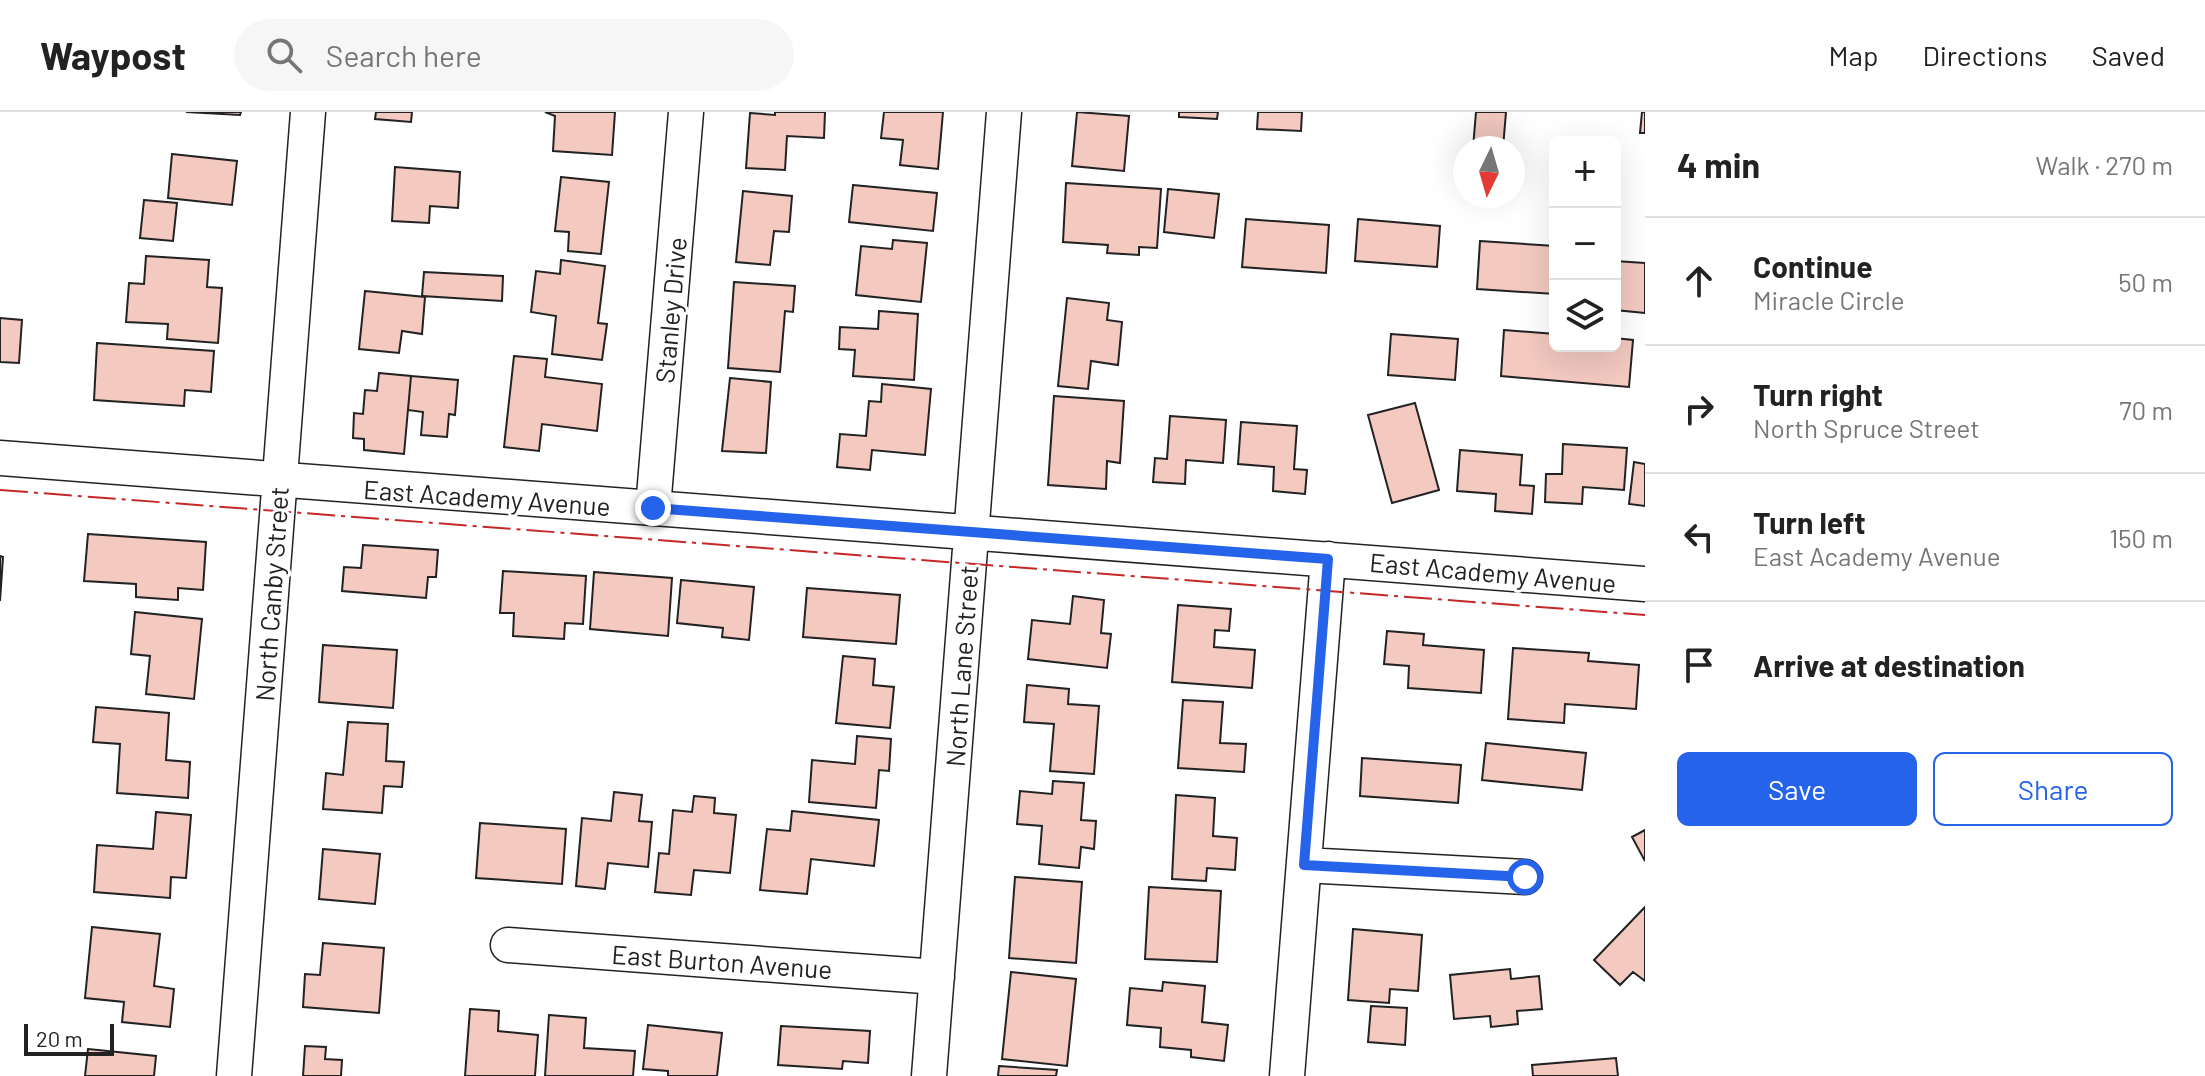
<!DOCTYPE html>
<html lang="en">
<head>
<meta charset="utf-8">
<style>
	:root { --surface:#fff; --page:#f6f6f6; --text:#222; --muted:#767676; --line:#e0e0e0; --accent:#2563eb }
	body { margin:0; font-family:Barlow,sans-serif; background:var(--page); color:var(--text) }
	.controls { position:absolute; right:24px; top:24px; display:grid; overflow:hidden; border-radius:12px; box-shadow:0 8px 32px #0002 }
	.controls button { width:72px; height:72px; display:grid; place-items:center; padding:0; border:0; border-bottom:2px solid var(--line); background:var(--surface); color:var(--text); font:40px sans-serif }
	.compass { position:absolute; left:1453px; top:24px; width:72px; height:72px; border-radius:50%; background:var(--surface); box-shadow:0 8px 32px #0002; rotate:185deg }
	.scale { position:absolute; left:24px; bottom:20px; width:90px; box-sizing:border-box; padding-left:8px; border:4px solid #222; border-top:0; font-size:22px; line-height:28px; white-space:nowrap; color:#222; -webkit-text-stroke:6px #fff; paint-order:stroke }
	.stop { position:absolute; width:24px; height:24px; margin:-18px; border:6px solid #2563eb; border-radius:50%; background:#fff }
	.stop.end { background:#2563eb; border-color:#fff; box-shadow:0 2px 8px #0008 }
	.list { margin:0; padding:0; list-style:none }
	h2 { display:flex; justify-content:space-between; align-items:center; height:104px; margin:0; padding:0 32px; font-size:34px }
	h2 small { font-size:26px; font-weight:400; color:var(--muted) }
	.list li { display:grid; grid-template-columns:52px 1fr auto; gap:24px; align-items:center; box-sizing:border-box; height:128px; padding:0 32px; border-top:2px solid var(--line) }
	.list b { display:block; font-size:30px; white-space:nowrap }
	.list p { margin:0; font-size:26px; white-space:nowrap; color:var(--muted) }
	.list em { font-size:26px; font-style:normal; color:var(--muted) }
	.actions { display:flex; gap:16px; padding:24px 32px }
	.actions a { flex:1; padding:18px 0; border:2px solid var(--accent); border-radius:12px; text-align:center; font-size:28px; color:var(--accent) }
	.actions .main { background:var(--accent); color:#fff }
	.icon { flex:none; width:44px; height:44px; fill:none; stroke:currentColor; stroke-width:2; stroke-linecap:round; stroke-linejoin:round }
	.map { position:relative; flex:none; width:1645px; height:964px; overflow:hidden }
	header { display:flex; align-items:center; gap:48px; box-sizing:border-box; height:112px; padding:0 40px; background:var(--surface); border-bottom:2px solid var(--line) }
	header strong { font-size:38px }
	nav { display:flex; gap:44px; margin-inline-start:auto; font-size:28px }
	.search { width:560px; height:72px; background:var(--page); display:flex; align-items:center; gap:20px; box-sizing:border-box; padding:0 28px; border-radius:44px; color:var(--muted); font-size:30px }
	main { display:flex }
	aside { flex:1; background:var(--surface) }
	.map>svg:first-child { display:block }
</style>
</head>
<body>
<header>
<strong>Waypost</strong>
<div class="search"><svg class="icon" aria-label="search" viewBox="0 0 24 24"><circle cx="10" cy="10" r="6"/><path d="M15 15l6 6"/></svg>Search here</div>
<nav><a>Map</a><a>Directions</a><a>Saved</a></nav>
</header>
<main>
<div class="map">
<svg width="1645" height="964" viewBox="0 0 1645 964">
	<rect width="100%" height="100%" fill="#fff"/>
	<!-- building -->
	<path fill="#f3c9c0" stroke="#222" stroke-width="2" d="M186 0H241L240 3Z
		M376 0H412L411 10 375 7Z
		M545 0H615L612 43 553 39 555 4Z
		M775 0H825L824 26 787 24 785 58 746 56 750 1 775 3Z
		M884 0H943L938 57 900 53 903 28 881 26Z
		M1077 0 1129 4 1124 59 1072 54Z
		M1179 0H1218L1217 7 1179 5Z
		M1258 0H1302L1301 19 1257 17Z
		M1476 0H1506L1503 36H1473Z
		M1642 0H1645V21H1640Z
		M172 42 237 49 232 93 168 86Z
		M395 55 460 60 458 96 430 94 429 111 392 109Z
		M561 65 609 70 601 142 568 139 569 120 555 119Z
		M1066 71 1161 77 1157 136 1139 135V143L1107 141 1108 133 1063 130Z
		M853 73 937 81 933 119 849 110Z
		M1168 77 1219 82 1214 126 1164 120Z
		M743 79 792 84 789 120 774 119 770 153 736 150Z
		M144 88 177 91 173 129 140 126Z
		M1246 107 1329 113 1326 161 1242 155Z
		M1358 107 1440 114 1437 155 1355 149Z
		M893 128 927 131 921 190 856 183 861 134 892 137Z
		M1480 129 1555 134V182L1477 177Z
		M146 144 209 148 207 175 222 176 218 231 167 227 168 212 126 210 129 171 144 172Z
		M561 148 605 154 598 211 607 212 602 248 552 242 556 204 531 200 536 159 560 162Z
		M1615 149 1645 151V201L1615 198Z
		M424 160 503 164 502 189 422 184Z
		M734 170 795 174 793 200 785 199 780 260 728 256Z
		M365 179 425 185 422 222 402 219 399 241 359 237Z
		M1067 186 1109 191 1107 208 1122 210 1118 253 1091 249 1088 277 1058 274Z
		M879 199 918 202 914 268 853 264 855 238 839 237 840 215 878 217Z
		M0 206 22 208 19 251 0 250Z
		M1504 218 1555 222V234H1615V226L1633 228 1629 275 1501 264Z
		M1391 222 1458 227 1455 268 1388 263Z
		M97 231 214 239 211 280 185 278 184 294 94 288Z
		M514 244 547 247 545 265 602 272 597 319 542 312 539 339 504 335Z
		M379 261 411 264 404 342 364 338V327L353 326 354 301 363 302 365 278 377 279Z
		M411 264 458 268 455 303 449 302 447 325 421 323 423 300 408 298Z
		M730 266 771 270 766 341 722 339Z
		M882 272 931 277 925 343 872 338 870 358 837 355 840 322 866 324 869 289 881 290Z
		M1054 284 1124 289 1120 351 1107 349 1106 377 1048 373Z
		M1415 291 1439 378 1392 391 1368 303Z
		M1170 304 1226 308 1223 351 1186 348 1185 372 1153 370 1155 346 1167 347Z
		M1241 310 1297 314 1294 357 1307 358 1305 382 1273 379 1274 355 1238 352Z
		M1563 332 1627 336 1624 378 1583 375 1582 392 1545 390 1546 362H1562Z
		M1460 338 1522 343 1520 373 1534 374 1532 402 1495 399 1496 382 1457 379Z
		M1634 350 1645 352V394L1629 392Z
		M88 422 206 430 203 478 178 476V488L136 485V472L84 469Z
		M363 433 438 438 436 465H428L426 486 342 479 344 455 361 456Z
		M0 444 3 445 0 489Z
		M503 459 586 464 583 512 565 511 564 527 513 524 514 501H500Z
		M594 460 672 466 668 524 590 517Z
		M681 468 754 475 749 528 722 525 723 516 677 511Z
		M807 476 900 483 896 532 803 525Z
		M1073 484 1104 488 1101 521 1111 522 1107 556 1028 547 1032 508 1070 512Z
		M1178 493 1231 497 1229 519 1215 518 1214 535 1255 538 1252 576 1172 570Z
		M135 500 202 507 194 587 146 582 150 544 131 542Z
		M1387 519 1424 522 1423 533 1484 538 1481 581 1408 576 1409 554 1384 552Z
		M323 533 397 538 393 596 319 590Z
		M1513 536 1589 541 1588 549 1639 553 1636 597 1565 592 1564 611 1508 607Z
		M843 544 875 547 873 573 894 575 890 616 836 611Z
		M1027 573 1069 577 1068 592 1099 594 1094 662 1050 659 1054 612 1024 610Z
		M1183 588 1223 590 1220 631 1246 632 1244 660 1178 656Z
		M96 595 169 601 166 648 190 650 188 686 117 681 120 632 93 630Z
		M348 610 388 612 386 649 404 650 402 675 384 674 382 701 323 697 326 661 343 663Z
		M857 624 891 627 889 659 879 658 876 696 809 690 812 648 855 652Z
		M1486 631 1586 641 1582 678 1482 668Z
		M1362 646 1461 653 1458 691 1360 684Z
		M1053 669 1084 671 1081 708 1096 709 1094 737 1081 735 1079 756 1039 752 1042 714 1017 712 1020 679 1052 682Z
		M614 680 642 683 639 709 652 710 648 755 608 751 605 777 576 774 582 706 611 709Z
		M1176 683 1215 686 1213 724 1237 726 1235 758 1207 756 1206 769 1172 767Z
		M694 684 715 686 714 701 736 703 730 761 694 758 691 783 655 780 659 741 669 742 673 698 692 700Z
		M792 699 879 708 874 754 811 747 807 782 760 778 767 717 790 719Z
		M156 700 191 703 186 766 171 765 170 786 94 780 97 733 153 737Z
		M480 711 566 717 562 772 476 766Z
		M1645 718V749L1632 725Z
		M323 737 380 742 375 792 319 787Z
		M1015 765 1082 770 1076 851 1009 846Z
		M1149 775 1221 779 1217 850 1145 847Z
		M1645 795V869L1633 860 1620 873 1594 848Z
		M92 815 160 822 154 874 174 877 170 915 122 910 124 890 85 886Z
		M1353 817 1422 823 1418 879 1390 877 1389 891 1348 888Z
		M323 831 384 836 379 901 303 895 305 862 320 863Z
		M1510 857 1511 867 1539 864 1542 897 1517 899 1518 912 1491 915 1490 904 1454 907 1450 863Z
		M1011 860 1076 867 1067 954 1002 947Z
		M1163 870 1205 874 1202 910 1228 913 1224 949 1191 945V938L1160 935 1161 916 1127 913 1130 876 1162 879Z
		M1371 894 1407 896 1405 933 1368 930Z
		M470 897 499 899 498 919 538 923 535 964H465Z
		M549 903 586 906 584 936 635 939 633 964H545Z
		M648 913 722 921 717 964H668V959L643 957Z
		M781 914 870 919 868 951 843 949 842 957 778 953Z
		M305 934 326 935 325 947 342 948 341 964H303Z
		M88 937 156 944 154 964H85Z
		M1616 946 1618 964H1533L1532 953Z
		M999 954 1057 958 1056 964H998Z"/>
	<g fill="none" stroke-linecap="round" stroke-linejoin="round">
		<defs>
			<path id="minor" d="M0 346 1645 472
				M653 396 686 0
				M1304 753 1525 765
				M508 833 937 865
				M234 964 308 0
				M929 964 1004 0
				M1287 964 1328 447"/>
		</defs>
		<!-- minor casing -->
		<use href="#minor" stroke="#222" stroke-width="37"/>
		<!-- minor -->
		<use href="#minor" stroke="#fff" stroke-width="34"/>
		<!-- power -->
		<path stroke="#c62828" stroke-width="2" stroke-dasharray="28 6 4 6" stroke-linecap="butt" d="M0 378 1645 503"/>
	</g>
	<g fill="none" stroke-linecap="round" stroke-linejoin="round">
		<!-- route -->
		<path stroke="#2563eb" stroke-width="10" d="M653 396 1328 447 1304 753 1525 765"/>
	</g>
	<g text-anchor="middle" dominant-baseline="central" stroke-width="6" stroke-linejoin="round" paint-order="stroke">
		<!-- street labels -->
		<g font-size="26" fill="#222" stroke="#fff">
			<text transform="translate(670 198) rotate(-85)">Stanley Drive</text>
			<text transform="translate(487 385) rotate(4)">East Academy Avenue</text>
			<text transform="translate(1493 460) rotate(5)">East Academy Avenue</text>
			<text transform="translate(271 482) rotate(-86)">North Canby Street</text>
			<text transform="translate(961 554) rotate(-86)">North Lane Street</text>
			<text transform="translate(722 849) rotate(4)">East Burton Avenue</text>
		</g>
	</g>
</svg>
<div class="controls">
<button>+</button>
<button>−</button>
<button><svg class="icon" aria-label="layers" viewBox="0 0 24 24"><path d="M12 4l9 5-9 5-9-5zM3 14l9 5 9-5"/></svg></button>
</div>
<svg class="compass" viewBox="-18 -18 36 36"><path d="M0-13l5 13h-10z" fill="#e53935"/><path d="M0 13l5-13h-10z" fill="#767676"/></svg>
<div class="scale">20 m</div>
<div class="stop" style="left:1525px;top:765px"></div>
<div class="stop end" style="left:653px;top:396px"></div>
</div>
<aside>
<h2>4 min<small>Walk · 270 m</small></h2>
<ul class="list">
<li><svg class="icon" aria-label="ahead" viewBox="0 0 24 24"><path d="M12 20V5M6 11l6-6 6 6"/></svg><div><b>Continue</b><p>Miracle Circle</p></div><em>50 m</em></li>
<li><svg class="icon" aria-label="right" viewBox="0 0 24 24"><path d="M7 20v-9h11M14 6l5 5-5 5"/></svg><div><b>Turn right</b><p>North Spruce Street</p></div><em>70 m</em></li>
<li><svg class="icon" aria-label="left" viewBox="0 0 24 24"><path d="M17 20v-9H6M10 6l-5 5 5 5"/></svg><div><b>Turn left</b><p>East Academy Avenue</p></div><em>150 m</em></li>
<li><svg class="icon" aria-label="arrive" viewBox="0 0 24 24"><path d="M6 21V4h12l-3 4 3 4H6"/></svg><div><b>Arrive at destination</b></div></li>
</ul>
<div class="actions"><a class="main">Save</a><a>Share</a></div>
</aside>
</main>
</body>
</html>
